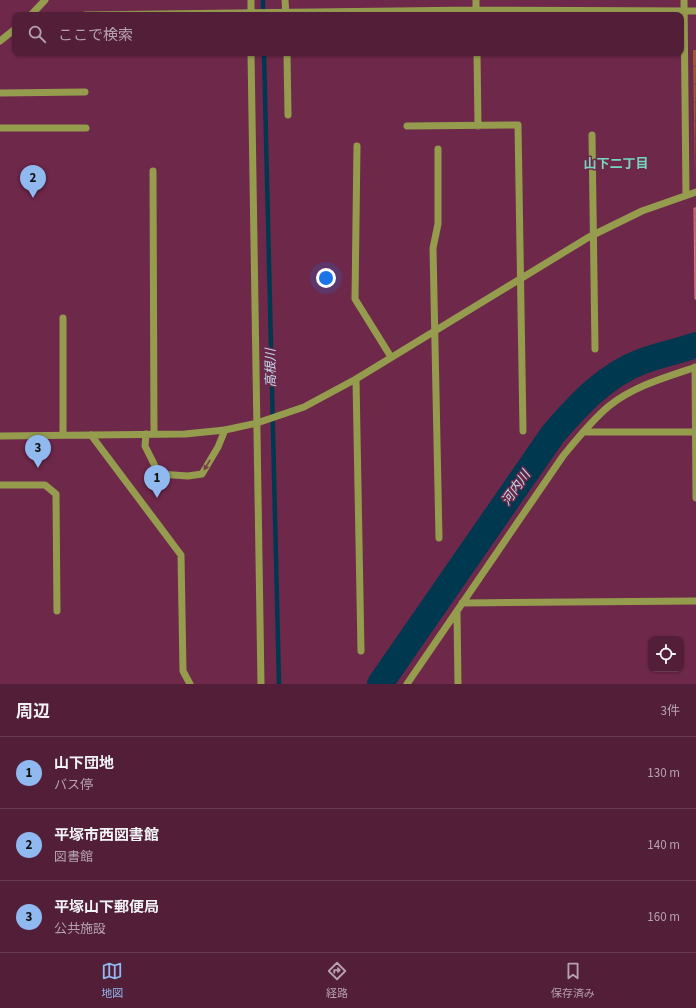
<!DOCTYPE html>
<html lang="ja">
<head>
<meta charset="utf-8">
<style>
	:root { --surface:#521e38; --page:#5c2b43; --text:#f1f3f6; --muted:#b5a2ae; --line:#683c53; --accent:#90b9f0 }
	body { margin:0; font-family:"Source Sans 3","Noto Sans JP",sans-serif; background:var(--page); color:var(--text) }
	.controls { position:absolute; right:12px; bottom:12px; display:grid; overflow:hidden; border-radius:8px; box-shadow:0 1px 3px #0004 }
	.controls button { width:36px; height:36px; display:grid; place-items:center; padding:0; border:0; border-bottom:1px solid var(--line); background:var(--surface); color:var(--text); font:20px sans-serif }
	.you { position:absolute; left:326px; top:278px; width:14px; height:14px; margin:-10px; border:3px solid #fff; border-radius:50%; background:#1a73e8; box-shadow:0 0 0 6px #1a73e833 }
	.badge { display:grid; place-items:center; width:26px; height:26px; border-radius:50%; background:var(--accent); color:#111; font-size:13px; font-weight:700 }
	.pin { position:absolute; translate:-50% -33px; filter:drop-shadow(0 1px 2px #0008) }
	.pin::after { content:''; position:absolute; top:21px; width:14px; height:12px; background:inherit; clip-path:polygon(0 0,100% 0,50% 100%) }
	.list { margin:0; padding:0; list-style:none }
	h2 { display:flex; justify-content:space-between; align-items:center; height:52px; margin:0; padding:0 16px; font-size:17px }
	h2 small { font-size:13px; font-weight:400; color:var(--muted) }
	.list li { display:grid; grid-template-columns:26px 1fr auto; gap:12px; align-items:center; box-sizing:border-box; height:72px; padding:0 16px; border-top:1px solid var(--line) }
	.list b { display:block; font-size:15px; white-space:nowrap }
	.list p { margin:0; font-size:13px; white-space:nowrap; color:var(--muted) }
	.list em { font-size:13px; font-style:normal; color:var(--muted) }
	.icon { flex:none; width:22px; height:22px; fill:none; stroke:currentColor; stroke-width:2; stroke-linecap:round; stroke-linejoin:round }
	.map { position:relative; flex:none; width:696px; height:684px; overflow:hidden }
	.search { position:absolute; background:var(--surface); box-shadow:0 1px 3px #0004; left:12px; right:12px; top:12px; height:44px; display:flex; align-items:center; gap:10px; box-sizing:border-box; padding:0 14px; border-radius:8px; color:var(--muted); font-size:15px }
	.sheet { height:268px; background:var(--surface) }
	nav { display:flex; justify-content:space-around; align-items:center; box-sizing:border-box; height:56px; border-top:1px solid var(--line); background:var(--surface); font-size:11px; color:var(--muted) }
	nav a { display:grid; justify-items:center; gap:2px }
	nav .on { color:var(--accent) }
	.map>svg:first-child { display:block }
</style>
</head>
<body>
<div class="map">
<svg width="696" height="684" viewBox="0 0 696 684">
	<defs>
		<pattern id="park-crowns" width="20" height="18" patternUnits="userSpaceOnUse"><rect width="20" height="18" fill="#9c5d30"/><path d="M2 6a3 3 0 1 1 6 0M12 15a3 3 0 1 1 6 0" fill="none" stroke="#744e3a"/></pattern>
		<pattern id="building-hatch" width="6" height="6" patternUnits="userSpaceOnUse"><rect width="6" height="6" fill="#92434e"/><path d="M-1 1l2-2M0 6l6-6M5 7l2-2" fill="none" stroke="#a25d67"/></pattern>
	</defs>
	<rect width="100%" height="100%" fill="#6e284a"/>
	<!-- park -->
	<path fill="url(#park-crowns)" d="M693 50H696L695 182Z"/>
	<g fill="none" stroke-linecap="round" stroke-linejoin="round">
		<!-- stream -->
		<path stroke="#00384f" stroke-width="4.5" d="M263 0V14
			M264 53 279 684"/>
		<!-- river -->
		<path stroke="#00384f" stroke-width="26" d="M380 684 553 434C578 405 605 375 643 361 660 355 678 351 696 345"/>
	</g>
	<!-- building -->
	<path fill="url(#building-hatch)" stroke="#d8818a" d="M694 208H696V299H695Z"/>
	<g fill="none" stroke-linecap="round" stroke-linejoin="round">
		<!-- minor -->
		<path stroke="#959c4e" stroke-width="7" d="M251 0V15
			M285 0 286 15
			M476 0V15
			M684 0 686 195
			M31 15 45 0
			M85 15 476 10 696 11
			M0 41 15 29
			M251 53 261 684
			M287 53 288 115
			M477 53 478 126
			M0 93 85 92
			M407 126 518 125 523 431
			M0 128H86
			M592 135 595 349
			M357 146 355 299 391 357
			M438 149V224L433 248 439 538
			M153 171 154 434
			M695 367 696 498
			M356 379 361 651
			M583 432H696
			M146 434 145 446 159 474 188 476 202 474 218 447 225 430
			M63 435V318
			M91 435 181 555 183 671 190 684
			M0 436 185 434 225 430 257 423 304 407 356 379 589 237 642 211 696 192
			M0 485H45L56 494 57 611
			M462 603 696 601
			M457 612 458 684
			M407 684 563 456C577 439 592 420 609 406 634 386 666 377 696 367"/>
	</g>
	<!-- one-way arrows -->
	<defs><path id="oneway-solid" d="M-6-.8H1V-3.2L6.5 0L1 3.2V.8H-6Z"/></defs>
	<use fill="#763f4b" href="#oneway-solid" transform="translate(207 465) rotate(121)"/>
	<g text-anchor="middle" dominant-baseline="central" stroke-width="3" stroke-linejoin="round" paint-order="stroke">
		<!-- neighbourhood labels -->
		<g font-size="13" font-weight="bold" fill="#75d6bb" stroke="#6e284a">
			<text x="616" y="164">山下二丁目</text>
		</g>
		<!-- water labels -->
		<g font-size="13" font-style="italic" fill="#bedbec" stroke="#6e284a">
			<text transform="translate(271 368) rotate(-91)">高根川</text>
			<text transform="translate(516 488) rotate(-55)">河内川</text>
		</g>
	</g>
</svg>
<div class="controls">
<button><svg class="icon" aria-label="locate" viewBox="0 0 24 24"><circle cx="12" cy="12" r="6"/><path d="M12 2v4M12 18v4M2 12h4M18 12h4"/></svg></button>
</div>
<div class="you"></div>
<div class="pin badge" style="left:157px;top:498px">1</div>
<div class="pin badge" style="left:33px;top:198px">2</div>
<div class="pin badge" style="left:38px;top:468px">3</div>
<div class="search"><svg class="icon" aria-label="search" viewBox="0 0 24 24"><circle cx="10" cy="10" r="6"/><path d="M15 15l6 6"/></svg>ここで検索</div>
</div>
<section class="sheet">
<h2>周辺<small>3件</small></h2>
<ul class="list">
<li><span class="badge">1</span><div><b>山下団地</b><p>バス停</p></div><em>130 m</em></li>
<li><span class="badge">2</span><div><b>平塚市西図書館</b><p>図書館</p></div><em>140 m</em></li>
<li><span class="badge">3</span><div><b>平塚山下郵便局</b><p>公共施設</p></div><em>160 m</em></li>
</ul>
</section>
<nav>
<a class="on"><svg class="icon" aria-label="map" viewBox="0 0 24 24"><path d="M3 6l6-2 6 2 6-2v14l-6 2-6-2-6 2zM9 4v14M15 6v14"/></svg>地図</a>
<a><svg class="icon" aria-label="directions" viewBox="0 0 24 24"><path d="M12 3l9 9-9 9-9-9zM9 14v-3h6M13 9l2 2-2 2"/></svg>経路</a>
<a><svg class="icon" aria-label="saved" viewBox="0 0 24 24"><path d="M7 4h10v16l-5-4-5 4z"/></svg>保存済み</a>
</nav>
</body>
</html>
